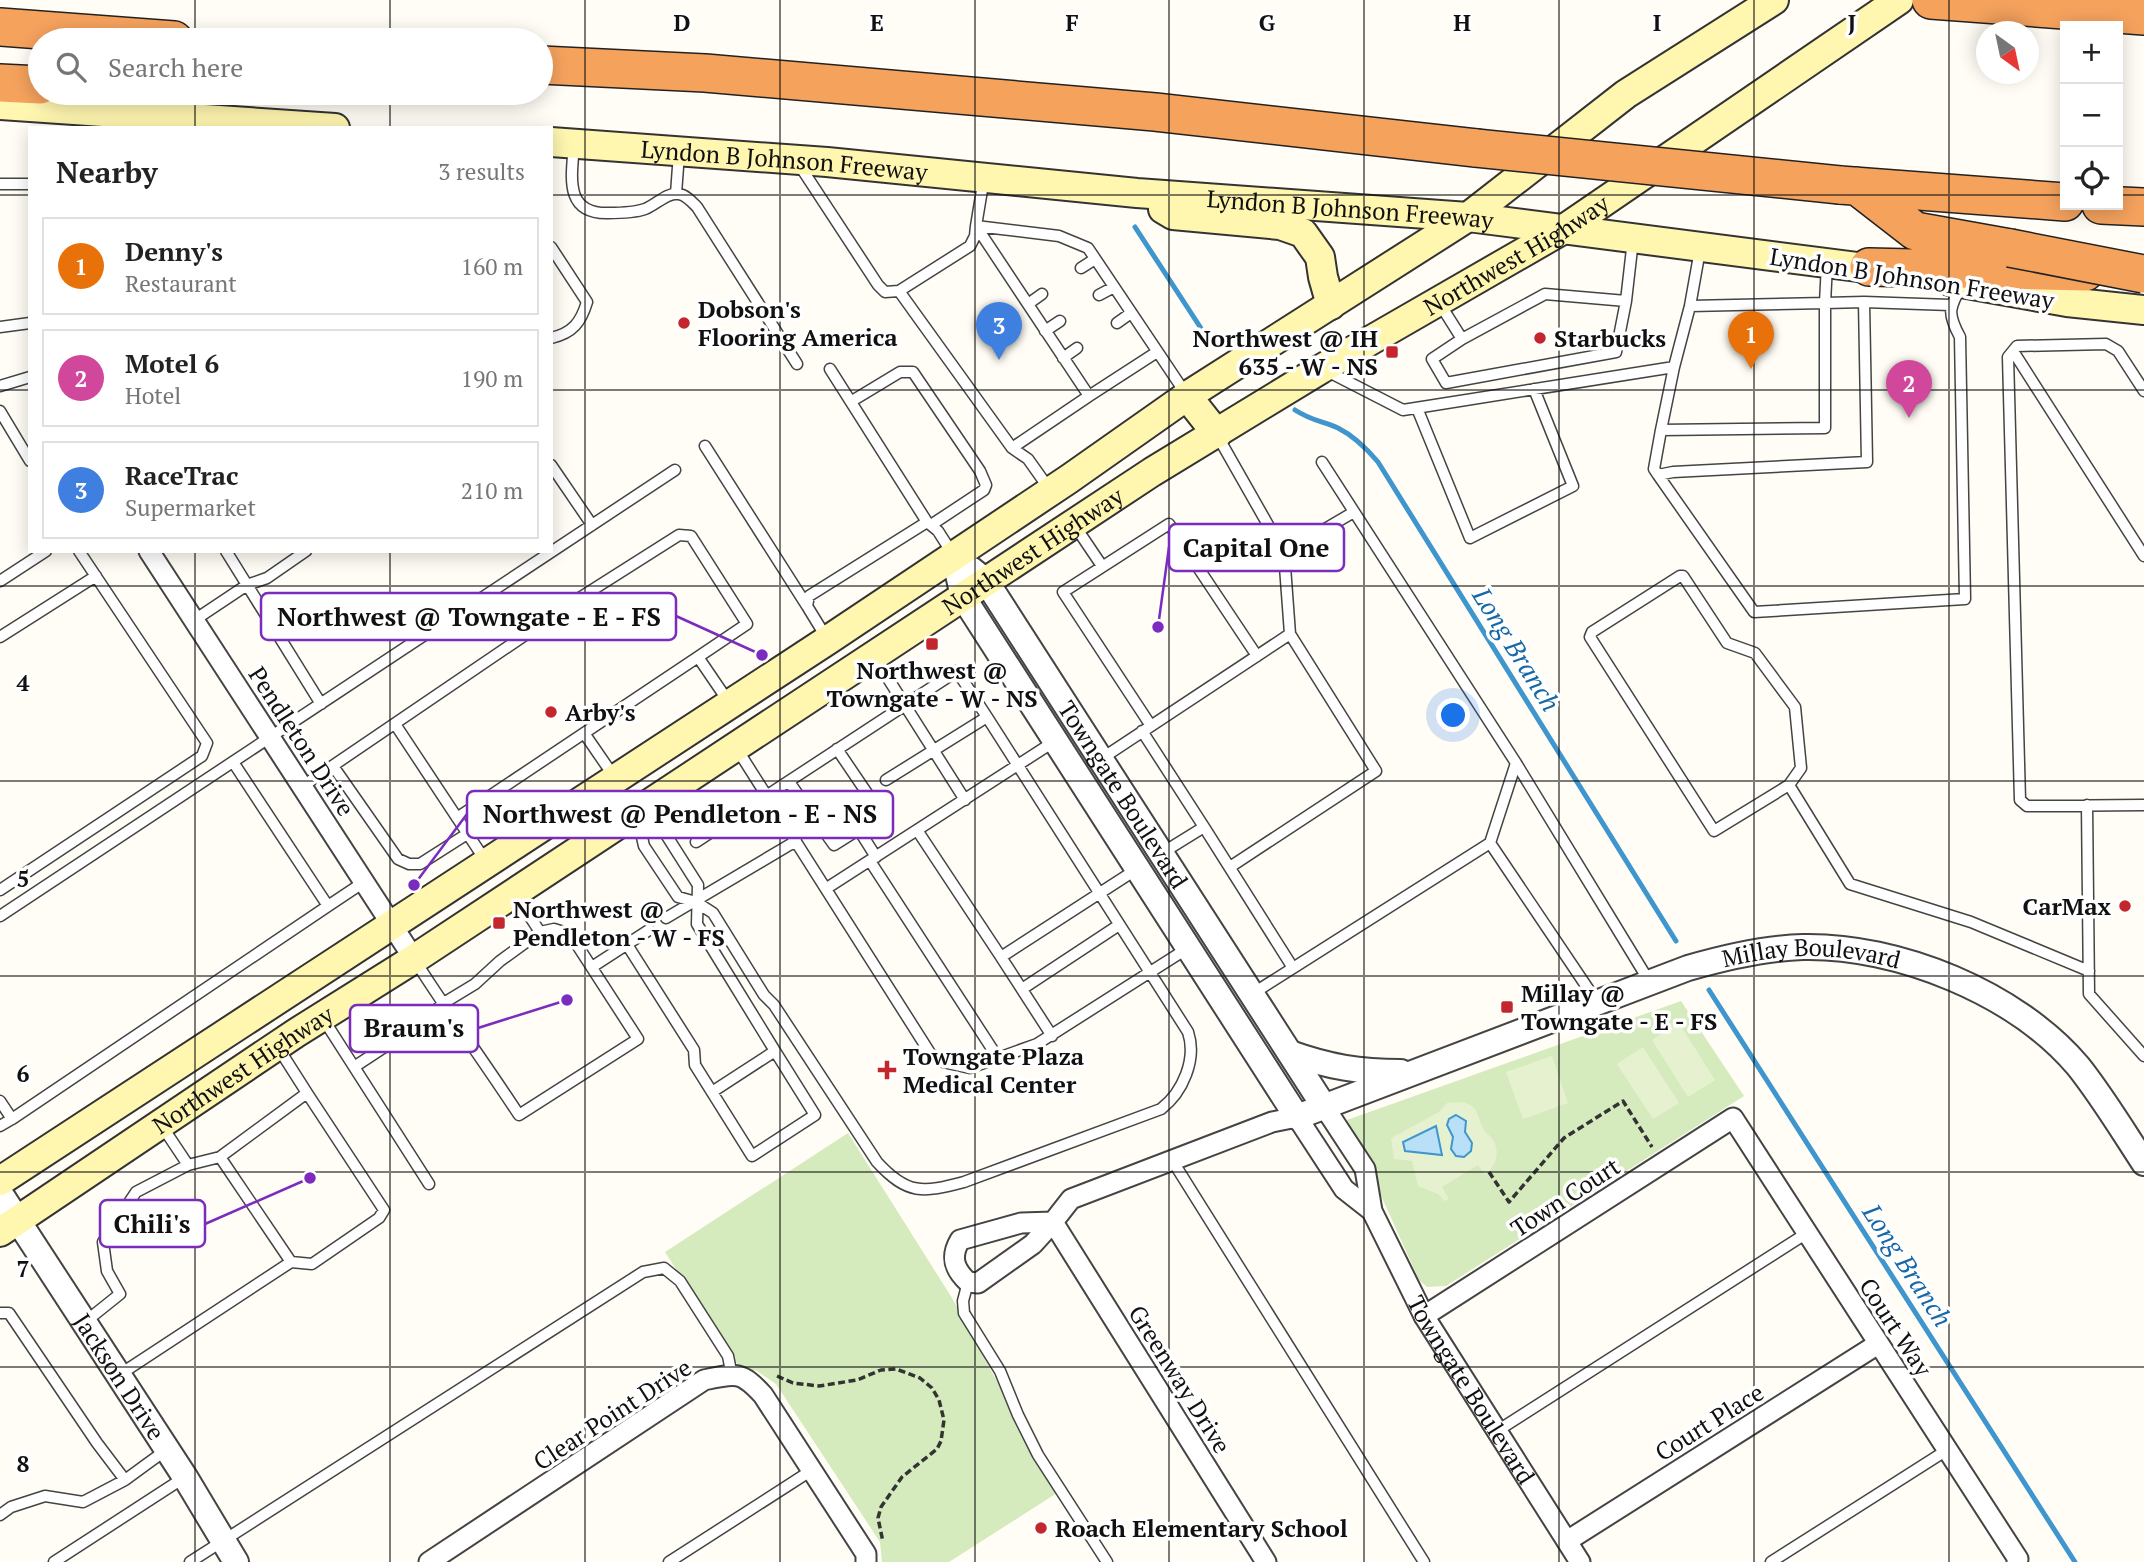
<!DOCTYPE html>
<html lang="en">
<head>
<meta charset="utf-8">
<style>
	:root { --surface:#fff; --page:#f6f6f6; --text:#222; --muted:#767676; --line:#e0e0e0; --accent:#c4262e }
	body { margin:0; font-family:"PT Serif",serif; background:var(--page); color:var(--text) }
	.controls { position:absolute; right:21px; top:21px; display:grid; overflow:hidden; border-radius:0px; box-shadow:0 4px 18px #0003 }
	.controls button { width:63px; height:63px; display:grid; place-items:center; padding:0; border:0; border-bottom:2px solid var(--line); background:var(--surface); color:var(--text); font:35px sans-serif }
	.compass { position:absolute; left:1976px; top:21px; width:63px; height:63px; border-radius:50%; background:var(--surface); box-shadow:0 4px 18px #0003; rotate:147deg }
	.you { position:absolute; left:1454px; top:716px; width:24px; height:24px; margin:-18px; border:5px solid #fff; border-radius:50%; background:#1a73e8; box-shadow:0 0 0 10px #1a73e833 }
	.badge { display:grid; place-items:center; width:46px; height:46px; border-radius:50%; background:var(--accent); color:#fff; font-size:23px; font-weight:700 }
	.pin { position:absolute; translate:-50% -58px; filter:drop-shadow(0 2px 4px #0008) }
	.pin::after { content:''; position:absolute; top:37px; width:24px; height:21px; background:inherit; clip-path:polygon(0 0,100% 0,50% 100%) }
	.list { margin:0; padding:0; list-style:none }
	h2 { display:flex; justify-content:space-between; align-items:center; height:91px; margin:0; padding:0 28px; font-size:30px }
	h2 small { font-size:23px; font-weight:400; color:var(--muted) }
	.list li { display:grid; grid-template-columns:46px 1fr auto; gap:21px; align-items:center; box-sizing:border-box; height:98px; margin:0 14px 14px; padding:0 14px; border:2px solid var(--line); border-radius:0px }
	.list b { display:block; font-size:26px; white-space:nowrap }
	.list p { margin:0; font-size:23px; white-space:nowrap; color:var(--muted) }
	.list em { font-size:23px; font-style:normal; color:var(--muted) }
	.icon { flex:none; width:38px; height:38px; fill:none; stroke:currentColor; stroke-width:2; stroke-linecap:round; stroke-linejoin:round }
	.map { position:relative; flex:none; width:2144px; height:1562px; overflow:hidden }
	.search { position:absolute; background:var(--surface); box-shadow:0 4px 18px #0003; left:28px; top:28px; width:525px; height:77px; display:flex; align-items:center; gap:18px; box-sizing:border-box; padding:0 24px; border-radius:38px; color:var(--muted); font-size:26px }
	.panel { position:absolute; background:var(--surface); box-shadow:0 4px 18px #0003; left:28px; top:126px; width:525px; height:427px; border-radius:0px }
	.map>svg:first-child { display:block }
</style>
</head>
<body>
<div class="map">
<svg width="2144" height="1562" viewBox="0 0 2144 1562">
	<rect width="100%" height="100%" fill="#fffdf5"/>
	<!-- green -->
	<path fill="#d5ebbd" d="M1681 1001 1744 1096 1446 1286 1427 1287 1419 1280 1347 1120Z
		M848 1133 952 1298 1057 1493 949 1562H882L880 1542 776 1384 757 1371 740 1368 665 1252Z"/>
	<!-- pitch -->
	<path fill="#e6f2cf" d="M1679 1023 1715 1080 1688 1097 1652 1040Z
		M1643 1047 1679 1103 1653 1119 1617 1064Z
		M1552 1056 1568 1103 1523 1119 1506 1072Z
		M1464 1102C1479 1108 1477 1115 1483 1128 1485 1133 1490 1135 1493 1140 1501 1154 1495 1166 1485 1175L1478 1165 1442 1187 1449 1199 1444 1201 1438 1194 1418 1186 1412 1161 1394 1159 1391 1138 1439 1112 1447 1103Z"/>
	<!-- water -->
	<path fill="#b9e0f7" stroke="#3f96cf" stroke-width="2" d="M1456 1115 1466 1121 1465 1132 1472 1143 1471 1151 1464 1157 1456 1156 1451 1149 1453 1137 1447 1125 1449 1119Z
		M1436 1126 1442 1155 1405 1151 1403 1142Z"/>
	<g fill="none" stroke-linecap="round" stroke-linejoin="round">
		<!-- stream -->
		<path stroke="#3f96cf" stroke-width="5" d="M1135 227 1208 339
			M1295 410C1312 421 1322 421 1338 428 1354 436 1367 449 1378 462L1676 941
			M1709 990 2075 1562"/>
		<defs>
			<path id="service" d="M574 144C572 175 563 214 608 213 619 213 634 213 645 209 656 205 667 192 679 194 686 195 692 202 697 207L797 364
				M798 163 878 285 885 292 899 291 970 246 975 236 976 226
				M984 178 976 226 1059 236 1088 248 1186 394
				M0 184H30
				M676 194 679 153
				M976 226 1089 396 1157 352
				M551 247 587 302C581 322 573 333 551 338
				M1081 268 1095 259
				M899 291 1012 448
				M1099 295 1114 287
				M1864 302 1950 305
				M1028 304 1042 294
				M1440 304 1462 339 1432 359 1446 383 1616 352 1626 301 1633 240
				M1690 306 1825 303 1827 264
				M1117 323 1131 313
				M0 327 30 323
				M1045 331 1060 321
				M1462 339 1545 294 1626 301
				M2013 351 2144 556
				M1063 358 1077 348
				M1674 367 1661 430 1825 428V303L1864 302 1867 462 1673 472 1658 475 1754 612 1965 599 1960 337C1947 313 1949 308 1962 285
				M830 369 927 522
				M1325 370 1403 410 1674 367 1690 306 1700 250
				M0 386 30 377
				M2144 391 2118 351 2106 344 2017 346 2008 357 2020 800 2027 806 2144 805
				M852 401 900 372H913L980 471 986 485 984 490 931 525
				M1417 408 1470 538 1573 486 1534 389
				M0 411 30 461
				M1217 435 1284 553 1354 512
				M705 446 807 606
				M551 465 592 525
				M1658 475 1654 469 1661 430
				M1050 490 1028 459 1012 448 1089 396
				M1075 526 1102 566
				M226 551 321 704
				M0 581 46 551
				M193 621 247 585 267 578 306 551
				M447 621 675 470
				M0 637 96 576
				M826 637 807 606 809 596 927 522 938 531 952 553
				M875 658 965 800
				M395 724 485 860
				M1151 726 1063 592 1169 524 1257 656
				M1142 731 1204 827
				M584 733 615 778
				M1055 741 917 830 1001 957 1137 869
				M737 749 930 1053 943 1062 970 1068 1037 1044 1188 948
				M1101 759 1290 634 1284 553
				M1516 763 1649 981
				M333 766 398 859 409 864H420L467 834
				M789 782 834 845 869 823 875 805 837 749
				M1789 785 1714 831 1590 637 1592 632 1680 576H1683L1727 643 1755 653 1795 707 1801 768 1789 785 1850 884 1971 922 2089 971
				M303 786 578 599 679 535 691 536 747 624 698 657
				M2087 805 2089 994 2144 1056
				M639 813 665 833 698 885 697 924 775 1051
				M637 815 644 846 678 897 696 902 713 913 764 995 774 1005 877 1162C907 1195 923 1193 964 1182L1161 1109C1183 1092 1197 1059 1188 1032L987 717 886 780
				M457 818 698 657 728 701
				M859 830 876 857
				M696 842 957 671 987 717
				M1490 843 1597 1002
				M1162 853 1204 827 1293 968 1490 843 1516 763 1322 462
				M870 861 998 1058
				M1230 867 1376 771 1290 634
				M827 888 917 830
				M0 890 202 756 207 743 79 551
				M515 894 540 932
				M328 906 364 882
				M0 916 426 634
				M666 918 796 841
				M626 943 694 1050 695 1065 752 1156 815 1115 775 1051 712 1092
				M1001 957 1052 1036
				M592 967 649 930
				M1022 989 1119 925
				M1252 994 1293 968
				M324 1020 429 1184
				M354 1067 430 1017 442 1004 475 984 500 961 540 932 554 929 570 934 638 1039 519 1115C485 1063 449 1014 416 962
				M0 1101 12 1119 328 906 233 762
				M0 1126 12 1119
				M220 1157 307 1093 279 1049
				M1172 1160 1424 1562
				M291 1262 312 1264 379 1218 384 1210 307 1093
				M968 1282 963 1301 964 1313 1000 1371 1018 1415 1038 1455 1107 1562
				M0 1313H9L97 1443 125 1480 166 1450
				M85 1322 120 1294 107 1271 103 1242 136 1192 188 1165 162 1126
				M119 1375 291 1262 220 1157 188 1165
				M1497 1431 1807 1233
				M0 1515 11 1507 45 1496 83 1502 125 1480
				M54 1562 185 1477
				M190 1562 643 1272 664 1268 680 1281 728 1356 732 1376
				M669 1562 812 1470
				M1771 1562 1947 1450"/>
			<g id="minor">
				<path d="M149 551 414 959"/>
				<path id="s1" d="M1325 1108 1365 1169 1372 1211 1424 1316 1580 1562"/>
				<path d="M1424 1316 1733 1118 2018 1559 2017 1562"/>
				<path d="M1567 1541 1878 1344"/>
				<path d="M429 1562 704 1380C736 1373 741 1371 763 1395L866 1554V1562"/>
				<path d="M1266 1562 1053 1222 1033 1244 978 1283 968 1282C954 1269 950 1257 960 1240L1021 1223 1053 1222 1071 1199 1272 1122 1297 1117 1344 1189 1372 1211"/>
			</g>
			<g id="tertiary">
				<path id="s2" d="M954 556 963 597 1297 1117 1688 968C1726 957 1764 948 1803 947 1898 945 2016 993 2078 1066 2102 1096 2123 1131 2144 1163"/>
				<path id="s3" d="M971 569 986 581 1325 1108"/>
				<path d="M1290 1053C1329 1067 1360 1072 1401 1072"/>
				<path id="s4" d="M0 1193 185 1477 236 1562"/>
			</g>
			<g id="secondary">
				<path d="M0 105 335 128"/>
				<path id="s5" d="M551 142 827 162 1137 193 1468 217 1889 271"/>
				<path d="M1163 209 1173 215 1280 225 1303 233 1320 257 1323 277 1331 305"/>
				<path d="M1950 281 2067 302 2144 310"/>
				<path d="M1187 396 1217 434"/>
				<path d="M0 1181 828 640 1069 479 1187 396 1468 217 1626 94 1774 0"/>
				<path id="s6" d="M0 1232 296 1033 414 959 1152 472 1321 369 1564 229 1899 0"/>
			</g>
			<path id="motorway" d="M1931 0 2144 16
				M0 27 174 40
				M541 65 705 73 1155 112 1476 148
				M0 83 40 85
				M1840 185 2065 202
				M1857 186 1915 231 2010 248
				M2101 205 2144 207
				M1869 267 2085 272"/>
		</defs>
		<!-- service casing -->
		<use href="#service" stroke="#444" stroke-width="13"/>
		<!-- minor casing -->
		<use href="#minor" stroke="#444" stroke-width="23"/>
		<!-- tertiary casing -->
		<use href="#tertiary" stroke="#444" stroke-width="28"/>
		<!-- secondary casing -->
		<use href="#secondary" stroke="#333" stroke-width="32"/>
		<!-- motorway casing -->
		<use href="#motorway" stroke="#222" stroke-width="40"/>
		<!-- path -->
		<path stroke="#333" stroke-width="3.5" stroke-dasharray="7 3.5" stroke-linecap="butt" d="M1489 1172 1509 1202 1564 1138 1623 1101 1652 1147
			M777 1376 793 1383 819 1386 857 1380 881 1370 896 1369 920 1378 932 1388 939 1400 944 1420 941 1441 937 1449 902 1477 881 1507 878 1518 883 1542"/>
		<!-- service -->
		<use href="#service" stroke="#fff" stroke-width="10"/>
		<!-- minor -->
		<use href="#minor" stroke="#fff" stroke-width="19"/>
		<!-- tertiary -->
		<use href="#tertiary" stroke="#fff" stroke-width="24"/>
		<!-- secondary -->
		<use href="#secondary" stroke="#fff6b0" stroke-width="28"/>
		<!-- motorway -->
		<use href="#motorway" stroke="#f5a25d" stroke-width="37"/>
		<defs>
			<path id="motorway-bridge" d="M1476 148 1840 185
				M2010 248 2144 274"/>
		</defs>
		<!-- motorway-bridge casing -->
		<use href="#motorway-bridge" stroke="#222" stroke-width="40" stroke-linecap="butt"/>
		<!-- motorway-bridge -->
		<use href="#motorway-bridge" stroke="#f5a25d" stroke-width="37"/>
	</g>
	<!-- grid -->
	<path fill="none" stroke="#111" stroke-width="2" stroke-opacity="0.55" d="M195 0V40M390 0V40M585 0V1562M780 0V1562M975 0V1562M1169 0V1562M1364 0V1562M1559 0V1562M1754 0V1562M1949 0V1562M195 93V128M390 93V128M0 195H30M551 195H2065M2118 195H2144M0 390H30M551 390H2144M195 551V1562M390 551V1562M0 586H2144M0 781H2144M0 976H2144M0 1172H2144M0 1367H2144"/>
	<!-- markers -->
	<g fill="#c4262e" stroke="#fff" stroke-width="2.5">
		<circle cx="684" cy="323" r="7"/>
		<circle cx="1540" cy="338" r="7"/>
		<rect x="1385" y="345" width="14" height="14" rx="3.5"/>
		<rect x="925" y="637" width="14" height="14" rx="3.5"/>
		<circle cx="551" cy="712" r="7"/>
		<circle cx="2125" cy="906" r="7"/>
		<rect x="492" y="916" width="14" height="14" rx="3.5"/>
		<rect x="1500" y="1000" width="14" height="14" rx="3.5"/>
		<path d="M883.5 1059.5h7v7h7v7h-7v7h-7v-7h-7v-7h7z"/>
		<circle cx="1041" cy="1528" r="7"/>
	</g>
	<g text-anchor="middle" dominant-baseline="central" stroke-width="7" stroke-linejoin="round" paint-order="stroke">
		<!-- street labels -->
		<g font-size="24" fill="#111" stroke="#fff">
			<text stroke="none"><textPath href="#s5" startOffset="234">Lyndon B Johnson Freeway</textPath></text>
			<text stroke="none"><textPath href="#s5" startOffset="802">Lyndon B Johnson Freeway</textPath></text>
			<text stroke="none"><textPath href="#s6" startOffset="1804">Northwest Highway</textPath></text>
			<text transform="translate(1912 278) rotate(9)">Lyndon B Johnson Freeway</text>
			<text stroke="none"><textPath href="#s6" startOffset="1237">Northwest Highway</textPath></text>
			<text transform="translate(302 741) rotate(57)">Pendleton Drive</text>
			<text stroke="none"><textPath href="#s3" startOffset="273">Towngate Boulevard</textPath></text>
			<text stroke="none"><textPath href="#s2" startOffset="1204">Millay Boulevard</textPath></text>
			<text stroke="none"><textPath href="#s6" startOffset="292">Northwest Highway</textPath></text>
			<text transform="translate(1565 1197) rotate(-33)">Town Court</text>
			<text transform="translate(1896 1327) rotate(57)">Court Way</text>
			<text stroke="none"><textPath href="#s4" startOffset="219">Jackson Drive</textPath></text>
			<text transform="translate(1180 1379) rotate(58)">Greenway Drive</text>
			<text stroke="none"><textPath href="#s1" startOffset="320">Towngate Boulevard</textPath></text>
			<text transform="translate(612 1414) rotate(-33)">Clear Point Drive</text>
			<text transform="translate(1709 1422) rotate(-32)">Court Place</text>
		</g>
		<!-- poi labels -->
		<g font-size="24" font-weight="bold" fill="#111" stroke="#fff" text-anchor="start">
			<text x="698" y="309">Dobson's<tspan x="698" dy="28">Flooring America</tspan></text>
			<text x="1378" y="338" text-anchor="end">Northwest @ IH<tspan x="1378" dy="28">635 - W - NS</tspan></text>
			<text x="1554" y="338">Starbucks</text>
			<text x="932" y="670" text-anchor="middle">Northwest @<tspan x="932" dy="28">Towngate - W - NS</tspan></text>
			<text x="565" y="712">Arby's</text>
			<text x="2111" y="906" text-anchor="end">CarMax</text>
			<text x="513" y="909">Northwest @<tspan x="513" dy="28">Pendleton - W - FS</tspan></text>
			<text x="1521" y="993">Millay @<tspan x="1521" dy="28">Towngate - E - FS</tspan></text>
			<text x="903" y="1056">Towngate Plaza<tspan x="903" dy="28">Medical Center</tspan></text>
			<text x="1055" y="1528">Roach Elementary School</text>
		</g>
		<!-- water labels -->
		<g font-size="26" font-style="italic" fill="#1768a6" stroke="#fff">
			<text transform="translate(1517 649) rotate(58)">Long Branch</text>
			<text transform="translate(1908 1265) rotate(57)">Long Branch</text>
		</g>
	</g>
	<g font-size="23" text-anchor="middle" font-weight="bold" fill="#111" stroke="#fff" stroke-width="7" stroke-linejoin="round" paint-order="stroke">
		<text x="682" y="31">D</text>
		<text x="877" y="31">E</text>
		<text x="1072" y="31">F</text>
		<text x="1267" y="31">G</text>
		<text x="1462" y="31">H</text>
		<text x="1657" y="31">I</text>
		<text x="1852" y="31">J</text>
		<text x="23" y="691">4</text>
		<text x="23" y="887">5</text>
		<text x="23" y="1082">6</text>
		<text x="23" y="1277">7</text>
		<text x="23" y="1472">8</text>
	</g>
	<!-- callouts -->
	<path fill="none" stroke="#7b2cbf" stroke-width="2.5" d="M1158 627L1169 547M762 655L676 616M414 885L467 814M567 1000L478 1028M310 1178L205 1224"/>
	<g fill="#7b2cbf" stroke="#fff" stroke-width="2.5">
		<circle cx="1158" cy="627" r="7"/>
		<circle cx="762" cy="655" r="7"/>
		<circle cx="414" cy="885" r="7"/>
		<circle cx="567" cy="1000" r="7"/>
		<circle cx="310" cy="1178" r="7"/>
	</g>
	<g fill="#fff" stroke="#7b2cbf" stroke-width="2.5">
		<rect x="1169" y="524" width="175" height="47" rx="7"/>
		<rect x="261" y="593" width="415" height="47" rx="7"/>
		<rect x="467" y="791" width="426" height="47" rx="7"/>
		<rect x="350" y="1005" width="128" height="47" rx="7"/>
		<rect x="100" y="1200" width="105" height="47" rx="7"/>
	</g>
	<g font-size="26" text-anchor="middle" font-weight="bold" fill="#111">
		<text x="1256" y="557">Capital One</text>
		<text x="469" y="626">Northwest @ Towngate - E - FS</text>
		<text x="680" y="823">Northwest @ Pendleton - E - NS</text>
		<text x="414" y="1037">Braum's</text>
		<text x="152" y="1233">Chili's</text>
	</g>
</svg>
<div class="controls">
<button>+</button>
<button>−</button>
<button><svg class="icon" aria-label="locate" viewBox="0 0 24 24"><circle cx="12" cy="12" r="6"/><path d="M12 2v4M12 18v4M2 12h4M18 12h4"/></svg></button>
</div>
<svg class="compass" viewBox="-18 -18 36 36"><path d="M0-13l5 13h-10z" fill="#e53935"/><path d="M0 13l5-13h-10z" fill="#767676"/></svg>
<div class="you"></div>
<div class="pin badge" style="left:1751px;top:369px;background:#e8710a">1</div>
<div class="pin badge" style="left:1909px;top:418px;background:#d1479c">2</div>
<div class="pin badge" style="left:999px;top:360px;background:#3f7fe0">3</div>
<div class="search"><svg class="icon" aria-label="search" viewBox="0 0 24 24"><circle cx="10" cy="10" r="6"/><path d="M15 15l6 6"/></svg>Search here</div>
<section class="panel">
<h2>Nearby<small>3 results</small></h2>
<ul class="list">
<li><span class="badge" style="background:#e8710a">1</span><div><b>Denny's</b><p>Restaurant</p></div><em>160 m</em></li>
<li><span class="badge" style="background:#d1479c">2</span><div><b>Motel 6</b><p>Hotel</p></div><em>190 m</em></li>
<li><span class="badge" style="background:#3f7fe0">3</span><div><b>RaceTrac</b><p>Supermarket</p></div><em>210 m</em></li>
</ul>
</section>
</div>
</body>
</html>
